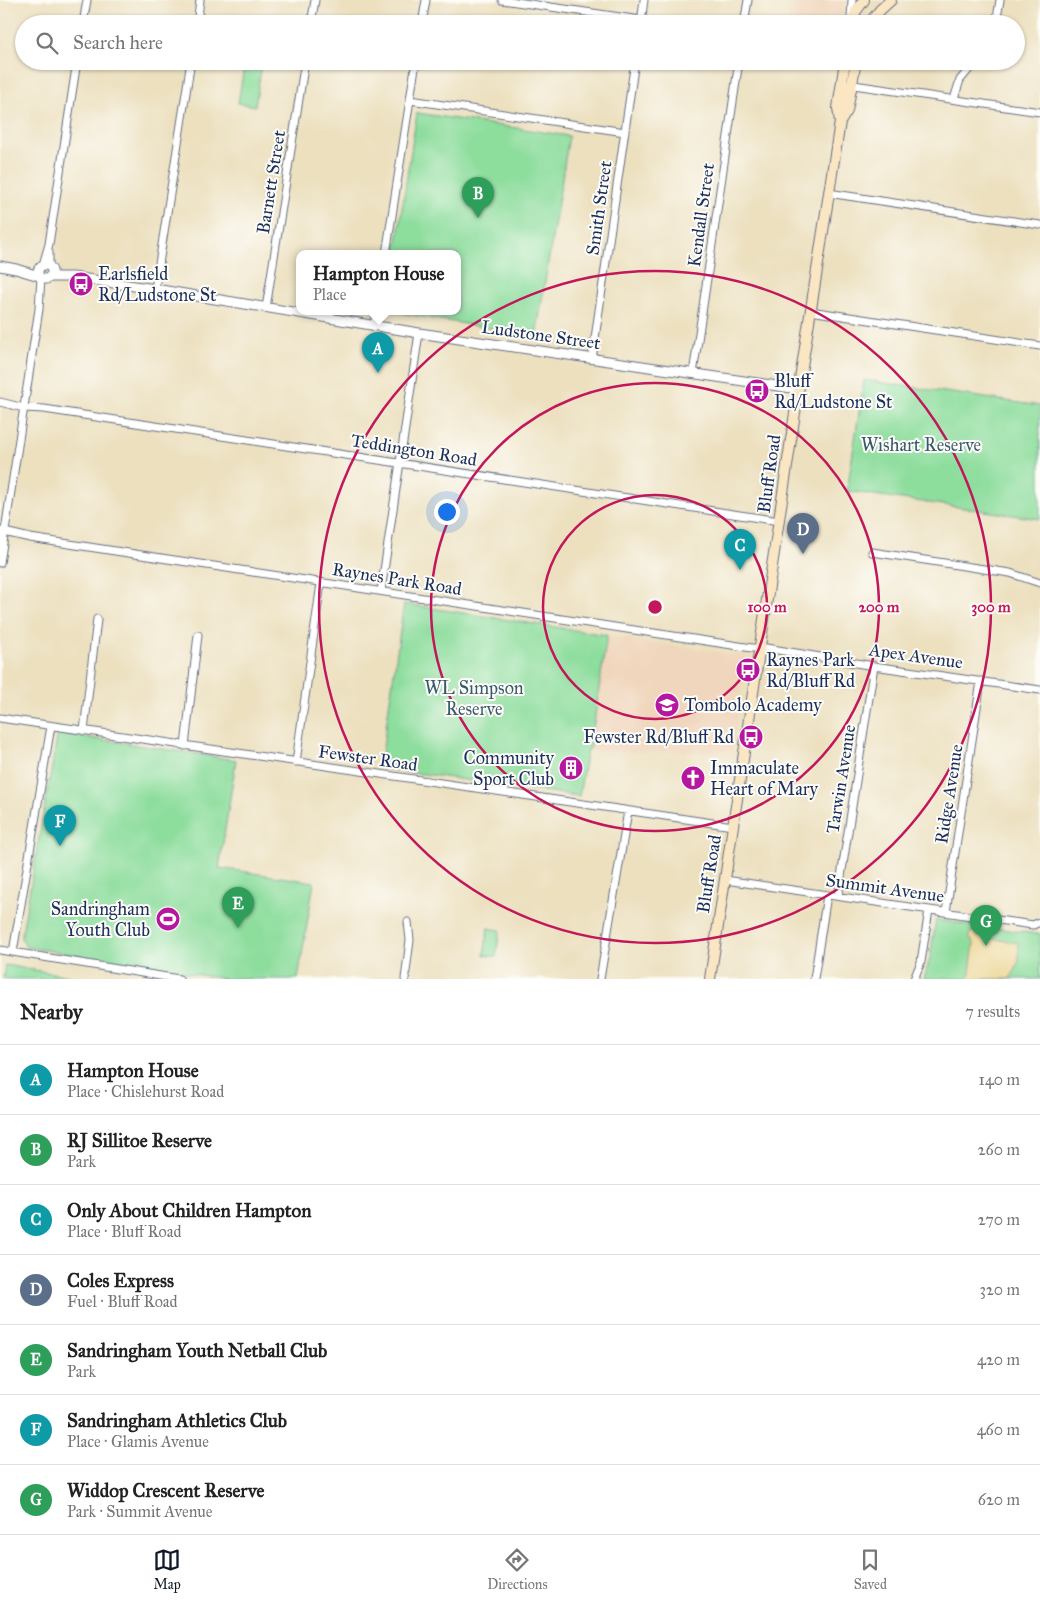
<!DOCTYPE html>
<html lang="en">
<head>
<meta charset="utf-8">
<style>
	:root { --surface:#fff; --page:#f6f6f6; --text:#222; --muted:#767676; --line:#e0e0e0; --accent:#111827 }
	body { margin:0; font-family:"IM FELL Great Primer",serif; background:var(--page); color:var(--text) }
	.you { position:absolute; left:446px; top:511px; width:18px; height:18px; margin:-12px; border:4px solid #fff; border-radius:50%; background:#1a73e8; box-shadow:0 0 0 8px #1a73e833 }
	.badge { display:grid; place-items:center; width:32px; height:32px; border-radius:50%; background:var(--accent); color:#fff; font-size:16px; font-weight:700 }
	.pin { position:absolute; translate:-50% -41px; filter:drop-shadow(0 1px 2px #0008) }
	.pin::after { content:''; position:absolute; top:26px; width:18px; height:15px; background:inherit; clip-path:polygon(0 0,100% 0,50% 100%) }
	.popup { position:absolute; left:296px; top:250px; width:165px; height:65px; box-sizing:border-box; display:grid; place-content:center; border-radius:10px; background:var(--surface); filter:drop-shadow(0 1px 4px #0005); font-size:16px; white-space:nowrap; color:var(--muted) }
	.popup b { font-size:19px; color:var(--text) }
	.popup::after { content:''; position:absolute; left:50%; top:100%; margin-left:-10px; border:10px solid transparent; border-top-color:var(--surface) }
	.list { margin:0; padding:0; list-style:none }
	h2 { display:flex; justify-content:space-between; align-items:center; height:65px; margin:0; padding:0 20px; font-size:21px }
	h2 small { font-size:16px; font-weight:400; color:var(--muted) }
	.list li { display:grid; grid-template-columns:32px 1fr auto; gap:15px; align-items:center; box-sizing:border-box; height:70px; padding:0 20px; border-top:1px solid var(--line) }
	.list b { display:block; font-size:19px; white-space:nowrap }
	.list p { margin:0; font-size:16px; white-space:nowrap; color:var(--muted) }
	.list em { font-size:16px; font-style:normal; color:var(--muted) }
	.icon { flex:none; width:28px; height:28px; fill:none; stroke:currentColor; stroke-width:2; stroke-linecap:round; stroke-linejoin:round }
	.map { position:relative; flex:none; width:1040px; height:979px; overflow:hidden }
	.search { position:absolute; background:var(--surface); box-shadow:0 1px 4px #0004; left:15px; right:15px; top:15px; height:55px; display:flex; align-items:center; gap:12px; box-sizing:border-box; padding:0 18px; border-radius:28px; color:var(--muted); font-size:19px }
	.sheet { height:555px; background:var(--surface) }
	nav { display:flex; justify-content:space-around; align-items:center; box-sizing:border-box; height:70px; border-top:1px solid var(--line); background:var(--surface); font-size:14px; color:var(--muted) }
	nav a { display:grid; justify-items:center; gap:2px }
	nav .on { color:var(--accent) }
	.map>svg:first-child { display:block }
</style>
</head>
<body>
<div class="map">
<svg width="1040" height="979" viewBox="0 0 1040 979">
	<rect width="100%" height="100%" fill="#fdfcf7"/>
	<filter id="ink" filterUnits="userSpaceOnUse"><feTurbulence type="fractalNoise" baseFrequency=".02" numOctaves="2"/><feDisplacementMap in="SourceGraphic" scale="10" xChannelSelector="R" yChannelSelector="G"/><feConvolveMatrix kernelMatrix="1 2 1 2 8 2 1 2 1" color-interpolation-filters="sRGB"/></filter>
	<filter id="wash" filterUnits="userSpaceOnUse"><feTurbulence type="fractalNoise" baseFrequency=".0096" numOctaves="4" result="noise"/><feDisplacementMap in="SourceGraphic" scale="20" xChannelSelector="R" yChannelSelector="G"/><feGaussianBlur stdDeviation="1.12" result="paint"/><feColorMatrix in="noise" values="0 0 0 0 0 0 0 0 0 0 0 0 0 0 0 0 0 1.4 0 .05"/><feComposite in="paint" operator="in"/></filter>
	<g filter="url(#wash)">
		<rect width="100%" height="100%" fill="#ece0bf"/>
		<!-- built -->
		<path fill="#f0d6bc" d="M791 0H845L841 24H787Z
			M606 636 743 656 745 660 732 751 610 752 588 749Z"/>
		<!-- green -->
		<path fill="#8ddd9d" stroke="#54867e" d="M244 67 261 69 255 106 238 103Z
			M417 113 569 136 536 336 394 312H457V254H395Z
			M864 380 1040 406V519L847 491Z
			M404 604 607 635 590 749H587L579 796 380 768Z
			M58 733 236 760 219 868 314 882 298 979H225L26 947 21 938Z
			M936 920 1038 934 1040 933V979H924L930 958Z
			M488 928 500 930 496 957 484 955Z
			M5 965 86 979H3Z"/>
		<!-- sand -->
		<path fill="#eeda9e" stroke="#84847e" d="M976 930 981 932 983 937 1018 943C1021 957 1018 969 1009 979H969L974 943 969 937V934Z"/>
	</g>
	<g filter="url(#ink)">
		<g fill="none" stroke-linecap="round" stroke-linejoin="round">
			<defs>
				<path id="minor" d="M502 0 641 20
					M851 18 852 0
					M641 23 644 0
					M83 24 87 0
					M197 24 200 0
					M311 24 315 0
					M422 24 426 0
					M744 24 748 0
					M996 24 1000 0
					M847 84 1040 112
					M954 99 960 80 976 61
					M410 100 625 132
					M828 193 1040 225
					M386 254 416 61
					M43 265 49 244 77 61
					M49 266V252
					M155 289 191 61
					M266 308 305 61
					M810 311 1040 346
					M374 326 376 312
					M592 359 635 61
					M693 374 739 61
					M0 402 24 408 44 409 779 521
					M0 531 30 538 752 648H766L874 666 1040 690
					M872 552 1010 573 1040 583
					M0 563 39 309 41 278
					M381 591 419 333
					M0 718 733 826
					M84 731 97 619
					M185 746 198 635
					M296 762 321 583
					M725 880 1033 925 1040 922
					M838 896 874 666
					M946 912 981 681
					M0 950 179 979
					M13 952 51 726
					M405 979 410 940 408 922
					M600 979 628 811
					M814 979 827 895
					M914 979 921 962 929 910"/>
				<path id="tertiary" d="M38 272a7 7 0 1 1 14 0a7 7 0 1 1-14 0Z
					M0 266 16 269 39 276
					M49 277H73L155 289 419 333 798 389"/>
				<path id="secondary" d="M851 24 856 11 864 0
					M869 24 880 10 891 0
					M840 122 847 111 856 61
					M710 979 801 373 840 122 838 108 845 61"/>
			</defs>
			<!-- minor casing -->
			<use href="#minor" stroke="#646d80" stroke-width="9"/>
			<!-- tertiary casing -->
			<use href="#tertiary" stroke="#646d80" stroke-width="11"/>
			<!-- secondary casing -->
			<use href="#secondary" stroke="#646d80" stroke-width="12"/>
			<!-- minor -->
			<use href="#minor" stroke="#fff" stroke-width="7"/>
			<!-- tertiary -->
			<use href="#tertiary" stroke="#fff" stroke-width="9"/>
			<!-- secondary -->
			<use href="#secondary" stroke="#fbe6c4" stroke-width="10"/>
		</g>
	</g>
	<!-- distance rings -->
	<g fill="none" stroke="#c2185b" stroke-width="2.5">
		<circle cx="655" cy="607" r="112"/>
		<circle cx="655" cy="607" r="224"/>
		<circle cx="655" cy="607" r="336"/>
	</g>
	<!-- icons -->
	<defs>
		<symbol id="bus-disc" viewBox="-11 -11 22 22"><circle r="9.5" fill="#b5179e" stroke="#fdfcf7"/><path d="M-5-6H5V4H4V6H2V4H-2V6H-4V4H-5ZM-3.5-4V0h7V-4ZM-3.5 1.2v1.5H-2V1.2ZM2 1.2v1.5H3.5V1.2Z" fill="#fff"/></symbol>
		<symbol id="school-disc" viewBox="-11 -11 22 22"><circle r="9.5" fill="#b5179e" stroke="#fdfcf7"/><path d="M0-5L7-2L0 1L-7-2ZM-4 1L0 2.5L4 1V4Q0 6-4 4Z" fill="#fff"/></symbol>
		<symbol id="building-disc" viewBox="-11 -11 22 22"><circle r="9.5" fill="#b5179e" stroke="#fdfcf7"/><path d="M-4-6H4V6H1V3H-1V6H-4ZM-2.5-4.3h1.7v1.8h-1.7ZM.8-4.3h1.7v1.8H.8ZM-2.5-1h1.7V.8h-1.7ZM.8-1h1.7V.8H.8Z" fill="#fff"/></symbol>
		<symbol id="church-disc" viewBox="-11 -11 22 22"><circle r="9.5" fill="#b5179e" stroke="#fdfcf7"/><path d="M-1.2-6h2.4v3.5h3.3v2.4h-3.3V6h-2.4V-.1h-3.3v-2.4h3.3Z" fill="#fff"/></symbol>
		<symbol id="stadium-disc" viewBox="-11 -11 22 22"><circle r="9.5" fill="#b5179e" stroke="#fdfcf7"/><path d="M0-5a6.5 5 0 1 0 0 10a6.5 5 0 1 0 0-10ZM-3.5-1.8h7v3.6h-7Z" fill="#fff"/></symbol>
	</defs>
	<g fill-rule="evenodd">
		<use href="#bus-disc" x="67" y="270" width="28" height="28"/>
		<use href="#bus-disc" x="743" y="377" width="28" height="28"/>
		<use href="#bus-disc" x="734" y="656" width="28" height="28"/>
		<use href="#school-disc" x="653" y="691" width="28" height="28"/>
		<use href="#bus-disc" x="737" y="723" width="28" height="28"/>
		<use href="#building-disc" x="557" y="754" width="28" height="28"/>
		<use href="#church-disc" x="679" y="764" width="28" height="28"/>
		<use href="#stadium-disc" x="154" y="905" width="28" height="28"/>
	</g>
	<g text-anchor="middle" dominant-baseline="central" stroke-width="4" stroke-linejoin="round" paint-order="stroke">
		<!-- street labels -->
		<g font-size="18" fill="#1b2f5e" stroke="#fdfcf7">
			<text transform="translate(271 182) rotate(-81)">Barnett Street</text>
			<text transform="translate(599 208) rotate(-82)">Smith Street</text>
			<text transform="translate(701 215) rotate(-82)">Kendall Street</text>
			<text transform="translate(541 335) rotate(8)">Ludstone Street</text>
			<text transform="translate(414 450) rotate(9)">Teddington Road</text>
			<text transform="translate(769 474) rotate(-82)">Bluff Road</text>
			<text transform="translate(397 579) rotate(9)">Raynes Park Road</text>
			<text transform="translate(916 656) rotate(8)">Apex Avenue</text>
			<text transform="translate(368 758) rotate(8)">Fewster Road</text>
			<text transform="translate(841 779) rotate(-81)">Tarwin Avenue</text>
			<text transform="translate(949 794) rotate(-81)">Ridge Avenue</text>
			<text transform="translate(709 874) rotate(-81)">Bluff Road</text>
			<text transform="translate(885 888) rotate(8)">Summit Avenue</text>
		</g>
		<!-- poi labels -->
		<g font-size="18" fill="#1b2f5e" stroke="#fdfcf7" text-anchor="start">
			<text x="98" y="274">Earlsfield<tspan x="98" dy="21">Rd/Ludstone St</tspan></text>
			<text x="774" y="381">Bluff<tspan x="774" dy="21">Rd/Ludstone St</tspan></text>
			<text x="766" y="660">Raynes Park<tspan x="766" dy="21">Rd/Bluff Rd</tspan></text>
			<text x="684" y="705">Tombolo Academy</text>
			<text x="734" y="737" text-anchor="end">Fewster Rd/Bluff Rd</text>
			<text x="554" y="758" text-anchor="end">Community<tspan x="554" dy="21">Sport Club</tspan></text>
			<text x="710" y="768">Immaculate<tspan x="710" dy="21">Heart of Mary</tspan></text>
			<text x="150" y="909" text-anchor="end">Sandringham<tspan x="150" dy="21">Youth Club</tspan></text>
		</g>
		<!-- park labels -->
		<g font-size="18" fill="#385a6e" stroke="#fdfcf7">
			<text x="921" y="445">Wishart Reserve</text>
			<text x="474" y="688">WL Simpson<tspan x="474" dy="21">Reserve</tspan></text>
		</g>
	</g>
	<circle cx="655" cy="607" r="8" fill="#c2185b" stroke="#fdfcf7" stroke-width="2.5"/>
	<g font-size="15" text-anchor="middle" font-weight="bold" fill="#c2185b" stroke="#fdfcf7" stroke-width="4" stroke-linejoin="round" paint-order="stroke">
		<text x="767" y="612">100 m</text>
		<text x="879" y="612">200 m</text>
		<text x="991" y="612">300 m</text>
	</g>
</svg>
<div class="you"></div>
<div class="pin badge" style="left:378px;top:373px;background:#0f9aa8">A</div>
<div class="popup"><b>Hampton House</b>Place</div>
<div class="pin badge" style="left:478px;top:218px;background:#2e9e5b">B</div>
<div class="pin badge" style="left:740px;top:570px;background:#0f9aa8">C</div>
<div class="pin badge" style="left:803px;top:554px;background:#5c6f8a">D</div>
<div class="pin badge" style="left:238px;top:928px;background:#2e9e5b">E</div>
<div class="pin badge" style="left:60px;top:846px;background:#0f9aa8">F</div>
<div class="pin badge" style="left:986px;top:946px;background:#2e9e5b">G</div>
<div class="search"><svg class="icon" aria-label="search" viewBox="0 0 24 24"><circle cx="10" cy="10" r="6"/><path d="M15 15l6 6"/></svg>Search here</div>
</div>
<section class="sheet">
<h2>Nearby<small>7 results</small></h2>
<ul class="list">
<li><span class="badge" style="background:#0f9aa8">A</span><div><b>Hampton House</b><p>Place · Chislehurst Road</p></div><em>140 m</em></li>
<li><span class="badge" style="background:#2e9e5b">B</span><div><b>RJ Sillitoe Reserve</b><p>Park</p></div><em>260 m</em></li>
<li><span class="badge" style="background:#0f9aa8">C</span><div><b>Only About Children Hampton</b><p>Place · Bluff Road</p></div><em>270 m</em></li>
<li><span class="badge" style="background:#5c6f8a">D</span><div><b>Coles Express</b><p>Fuel · Bluff Road</p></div><em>320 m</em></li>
<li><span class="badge" style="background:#2e9e5b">E</span><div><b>Sandringham Youth Netball Club</b><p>Park</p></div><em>420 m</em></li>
<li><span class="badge" style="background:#0f9aa8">F</span><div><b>Sandringham Athletics Club</b><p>Place · Glamis Avenue</p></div><em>460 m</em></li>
<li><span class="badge" style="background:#2e9e5b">G</span><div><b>Widdop Crescent Reserve</b><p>Park · Summit Avenue</p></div><em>620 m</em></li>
</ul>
</section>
<nav>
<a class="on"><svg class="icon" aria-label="map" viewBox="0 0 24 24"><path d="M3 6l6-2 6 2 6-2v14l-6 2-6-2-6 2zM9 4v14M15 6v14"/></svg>Map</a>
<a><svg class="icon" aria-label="directions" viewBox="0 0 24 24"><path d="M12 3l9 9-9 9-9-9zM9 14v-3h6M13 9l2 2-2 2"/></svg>Directions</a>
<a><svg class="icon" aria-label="saved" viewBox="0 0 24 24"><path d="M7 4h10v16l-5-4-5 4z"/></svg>Saved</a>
</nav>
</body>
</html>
